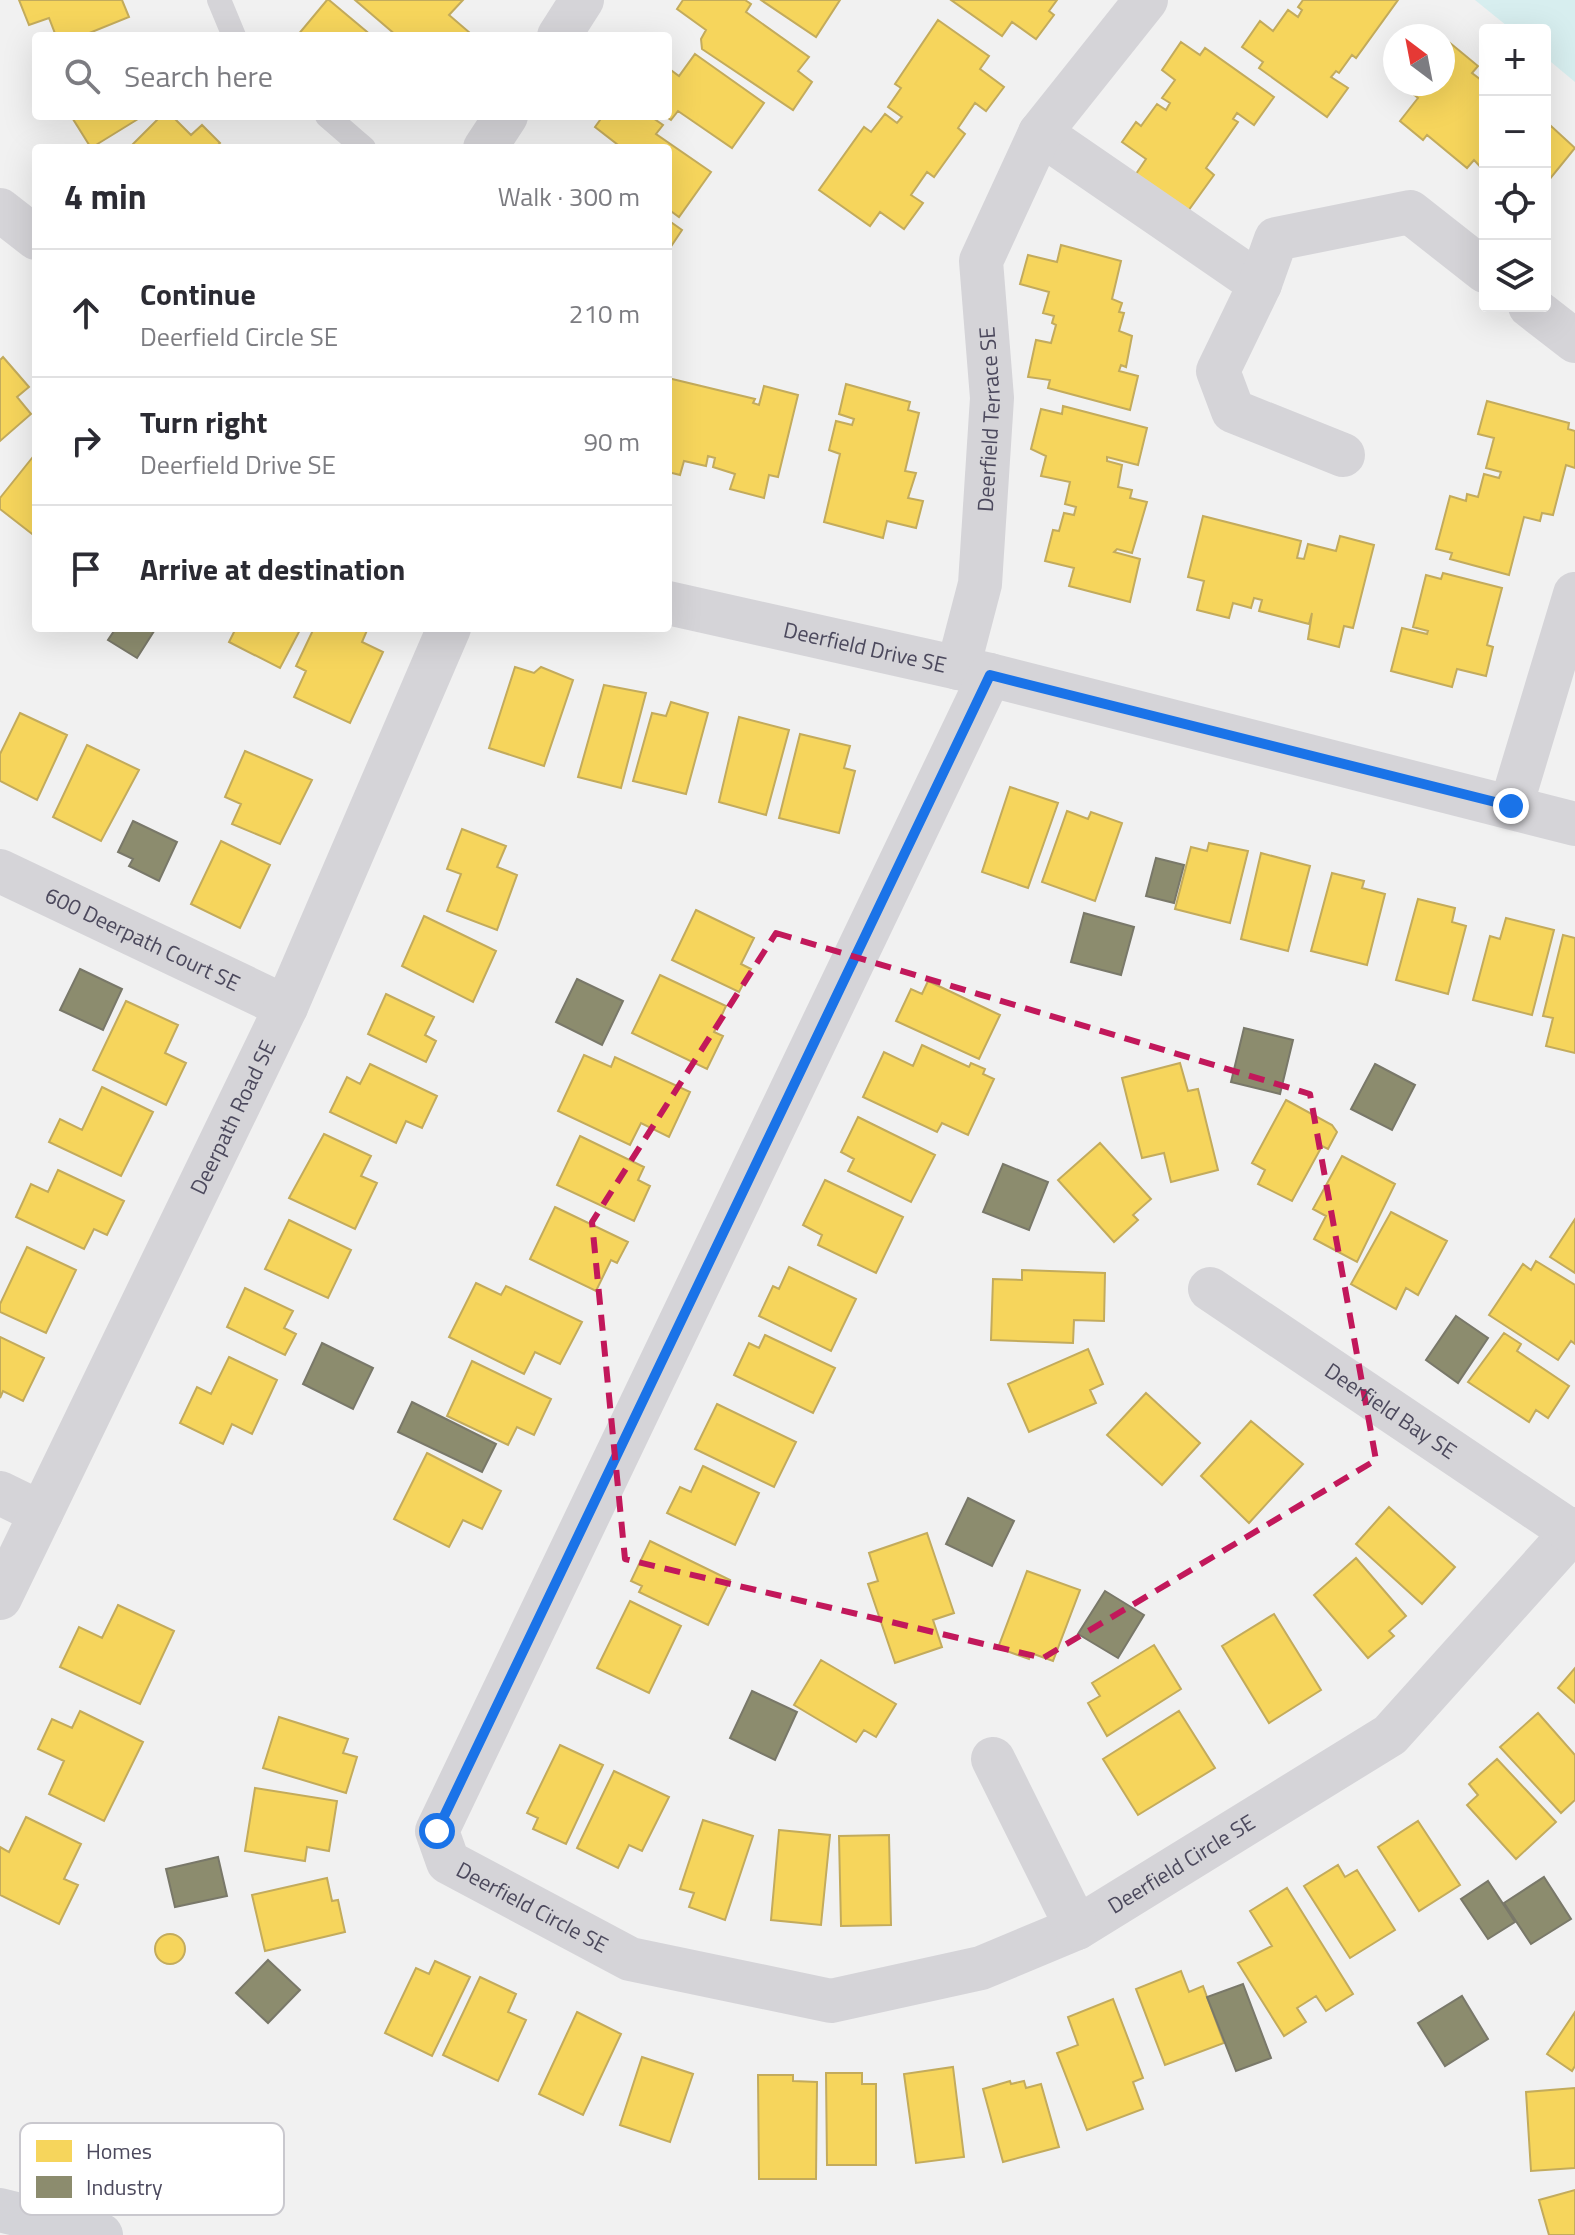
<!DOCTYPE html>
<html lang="en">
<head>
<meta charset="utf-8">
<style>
	:root { --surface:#fff; --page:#f2f2f3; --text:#2b2b33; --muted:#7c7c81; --line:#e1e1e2 }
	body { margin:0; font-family:"Titillium Web",sans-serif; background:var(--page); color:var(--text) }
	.controls { position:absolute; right:24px; top:24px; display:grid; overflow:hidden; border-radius:8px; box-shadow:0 8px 32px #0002 }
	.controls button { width:72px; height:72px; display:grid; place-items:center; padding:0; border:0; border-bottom:2px solid var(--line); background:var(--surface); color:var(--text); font:40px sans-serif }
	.compass { position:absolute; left:1383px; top:24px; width:72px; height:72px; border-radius:50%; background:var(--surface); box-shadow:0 8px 32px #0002; rotate:328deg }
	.stop { position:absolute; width:24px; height:24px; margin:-18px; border:6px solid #1a73e8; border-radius:50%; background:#fff }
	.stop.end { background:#1a73e8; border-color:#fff; box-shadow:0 2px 8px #0008 }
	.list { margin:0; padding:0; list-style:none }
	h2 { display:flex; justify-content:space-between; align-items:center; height:104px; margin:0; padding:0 32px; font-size:34px }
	h2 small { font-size:26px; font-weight:400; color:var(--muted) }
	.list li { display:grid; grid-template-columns:52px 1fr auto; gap:24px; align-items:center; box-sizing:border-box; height:128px; padding:0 32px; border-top:2px solid var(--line) }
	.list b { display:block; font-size:30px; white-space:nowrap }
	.list p { margin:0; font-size:26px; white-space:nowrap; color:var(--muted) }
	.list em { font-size:26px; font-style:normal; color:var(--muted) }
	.icon { flex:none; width:44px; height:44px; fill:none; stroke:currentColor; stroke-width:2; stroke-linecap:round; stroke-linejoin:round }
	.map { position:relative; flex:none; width:1575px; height:2235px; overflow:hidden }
	.search { position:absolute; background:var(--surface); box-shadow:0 8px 32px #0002; left:32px; top:32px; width:640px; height:88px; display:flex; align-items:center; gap:20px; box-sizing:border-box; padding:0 28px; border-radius:8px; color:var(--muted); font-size:30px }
	.panel { position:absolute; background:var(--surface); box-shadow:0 8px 32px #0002; left:32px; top:144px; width:640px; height:488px; border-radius:8px }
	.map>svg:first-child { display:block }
</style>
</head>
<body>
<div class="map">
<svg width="1575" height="2235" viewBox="0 0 1575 2235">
	<rect width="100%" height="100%" fill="#f1f1f1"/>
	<!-- green -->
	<path fill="#d7eeef" d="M1475 0H1575V82L1545 57V30H1512Z"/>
	<!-- homes -->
	<path fill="#f6d55c" stroke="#c3ab5c" stroke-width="2" d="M19 0H122L129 17 82 36H56L49 18 29 25Z
		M327 0H329L372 36H297Z
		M355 0H463L449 15 470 33 467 36H397Z
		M683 0H745L751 4 746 12 809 57 798 71 812 82 793 110 702 49 701 39 706 30 677 9Z
		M761 0H840L816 37Z
		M951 0H1057L1049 11 1054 15 1036 39 1012 22 1002 36Z
		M1303 0H1398L1356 58 1352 55 1339 73 1336 71 1331 77 1348 88 1327 117 1259 68 1263 62 1242 47 1260 21 1273 31 1288 10 1298 17 1302 10 1298 7Z
		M938 20 989 56 980 69 1004 87 986 111 975 103 958 128 965 134 934 177 927 172 911 195 923 203 904 229 880 212 870 226 819 190 864 127 871 132 885 114 897 123 902 117 888 107 901 88 895 84Z
		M1444 38 1478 66 1472 73 1485 83V172L1474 160 1467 168 1427 135 1423 140 1400 121 1418 98 1405 87 1407 84H1443Z
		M1181 42 1200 55 1205 48 1274 97 1254 125 1237 113 1233 119 1238 122 1206 168 1214 175 1188 211 1136 174 1146 159 1122 142 1136 122 1141 126 1157 104 1166 110 1170 103 1162 98 1175 80 1162 70Z
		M695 54 764 103 732 148 678 111 671 120 665 116H668V68L679 76Z
		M74 116H136L138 119 91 148 73 119Z
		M161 116H172L191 135 202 125 220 143 215 148H129Z
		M603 116H650L663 125 656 134 711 172 679 217 668 209V148H622L595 127Z
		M1551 126 1575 148 1545 185V134Z
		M668 220 682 230 668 251Z
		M1061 245 1121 261 1112 299 1122 303 1119 312 1124 313 1119 331 1132 336 1126 367 1121 365 1119 371 1138 376 1130 410 1048 388 1050 380 1028 377 1036 340 1051 343 1056 325 1052 323 1054 316 1043 313 1049 292 1020 284 1028 255 1057 262Z
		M3 357 29 387 17 397 31 414 0 441V360Z
		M668 378 755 399 753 403 759 405 764 386 798 395 778 477 769 475 764 498 730 489 735 474 713 467 715 458 708 456 706 466 684 461 680 475 668 472Z
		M846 384 910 402 908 410 919 413 905 471 916 473 908 498 923 501 916 528 887 521 883 538 824 522 840 454 829 450 836 421 852 425 854 419 839 414Z
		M1487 401 1569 423 1568 429 1575 431V468L1566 465 1553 515 1542 513 1540 521 1524 517 1509 575 1450 559 1452 553 1436 549 1450 496 1466 501 1467 494 1478 497 1484 474 1499 478 1501 472 1486 468 1494 438 1478 434Z
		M1063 406 1147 428 1138 465 1107 457V461L1122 465 1118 487 1132 490 1130 498 1147 502 1132 553 1117 549 1114 552 1140 559 1130 602 1069 586 1074 568 1045 561 1053 530 1059 531 1064 513 1074 515 1076 507 1065 504 1070 482 1041 476 1046 456 1031 449 1041 409 1062 414Z
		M36 453V537L0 509V498Z
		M1203 516 1301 541 1297 558 1304 559 1308 544 1336 551 1340 536 1374 545 1353 628 1344 626 1339 647 1308 639 1312 613 1309 624 1259 611 1262 600 1254 598 1251 608 1233 603 1229 618 1197 610 1204 581 1188 577Z
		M1443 573 1502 588 1487 645 1493 647 1486 676 1457 669 1452 687 1391 671 1402 628 1427 634 1428 631 1413 627 1426 575 1441 579Z
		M236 628H301L280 668 229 642Z
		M314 628H368L362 642 383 652 350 723 294 697 306 671 296 666Z
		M515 667 534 673 541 667 573 680 544 766 489 748Z
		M604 685 646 693 621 788 578 777Z
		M671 702 708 713 686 794 633 781 652 713 666 716Z
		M20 713 67 735 37 800 0 781V754Z
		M739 717 789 730 766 815 719 802Z
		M800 734 850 746 844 768 855 771 839 833 779 818Z
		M87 745 139 770 101 841 53 817Z
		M245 751 312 780 280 844 232 824 241 804 225 797Z
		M1010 787 1058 803 1028 888 982 872Z
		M1067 811 1088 819 1091 812 1122 823 1095 901 1042 882Z
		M462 829 506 846 497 867 517 875 497 930 447 911 461 874 447 869Z
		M221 841 270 865 240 928 191 904Z
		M1209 843 1248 851 1230 923 1175 909 1191 847 1207 851Z
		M1261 853 1310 866 1288 951 1241 939Z
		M1332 873 1364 881 1362 888 1385 894 1367 965 1311 951Z
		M1418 899 1455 908 1452 922 1466 926 1448 994 1396 980Z
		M696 910 754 938 741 964 751 969 739 992 672 960Z
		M424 916 496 951 473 1002 402 966Z
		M1506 918 1554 930 1532 1015 1473 1000 1490 936 1500 939Z
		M1563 935 1575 938V1053L1546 1046 1553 1018 1543 1016Z
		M660 975 726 1006 714 1032 723 1036 707 1069 632 1033Z
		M928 981 1000 1015 979 1059 896 1021 911 989 922 994Z
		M386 994 434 1017 425 1035 436 1041 426 1062 368 1034Z
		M126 1001 178 1025 165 1053 186 1063 166 1105 93 1070Z
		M922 1045 969 1067 971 1063 985 1069 983 1074 994 1079 968 1135 942 1123 937 1132 863 1097 884 1052 913 1066Z
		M584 1055 611 1067 615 1057 690 1092 669 1137 641 1123 630 1145 558 1111Z
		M1180 1063 1188 1091 1198 1089 1218 1170 1171 1182 1164 1153 1142 1158 1122 1078Z
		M370 1064 437 1096 422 1128 406 1121 396 1143 330 1112 347 1077 360 1084Z
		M102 1087 153 1112 121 1176 49 1142 60 1119 82 1130Z
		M1286 1100 1332 1125 1337 1132 1328 1149 1322 1146 1292 1201 1258 1184 1265 1170 1252 1163Z
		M858 1117 935 1155 911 1202 848 1171 854 1159 841 1152Z
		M324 1134 371 1156 361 1176 377 1183 355 1229 289 1198Z
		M580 1136 644 1167 638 1180 650 1186 634 1221 557 1185Z
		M1100 1143 1151 1199 1133 1215 1138 1220 1114 1242 1058 1180Z
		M1342 1156 1395 1184 1357 1262 1314 1239 1326 1216 1313 1209Z
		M58 1170 124 1201 107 1235 94 1229 84 1249 16 1217 31 1184 48 1192Z
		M825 1180 903 1217 876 1273 818 1245 822 1235 803 1225Z
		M555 1207 628 1242 617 1263 611 1260 596 1291 530 1259Z
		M1391 1212 1447 1241 1418 1295 1406 1288 1396 1309 1351 1284Z
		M1575 1219V1273L1550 1257Z
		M289 1220 351 1250 328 1298 265 1269Z
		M27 1247 76 1270 46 1333 0 1312V1304Z
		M1536 1261 1575 1285V1344L1571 1341 1558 1360 1489 1315 1523 1264 1531 1270Z
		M789 1267 856 1299 831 1351 759 1316 773 1286 779 1289Z
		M1022 1270 1105 1273 1104 1321 1074 1320 1073 1343 991 1340 993 1279 1022 1280Z
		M476 1283 501 1295 506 1286 582 1322 560 1364 535 1352 524 1374 449 1337Z
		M245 1288 293 1311 284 1328 296 1334 285 1355 227 1327Z
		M1504 1333 1521 1344 1517 1351 1569 1386 1548 1418 1536 1410 1529 1422 1468 1382Z
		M765 1335 835 1368 813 1413 734 1375 749 1343 759 1348Z
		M0 1337 44 1358 23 1401 3 1391 0 1398Z
		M1088 1349 1103 1384 1090 1390 1096 1403 1029 1432 1008 1384Z
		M229 1357 277 1380 252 1434 232 1424 223 1444 180 1423 197 1387 211 1394Z
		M472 1361 551 1399 534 1435 517 1427 508 1445 447 1416Z
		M1146 1393 1200 1443 1162 1485 1107 1435Z
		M717 1404 796 1442 774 1487 695 1449Z
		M1251 1421 1303 1464 1249 1523 1201 1476Z
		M427 1453 501 1491 482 1529 463 1520 449 1547 394 1519Z
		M703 1466 759 1493 735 1545 667 1513 680 1487 691 1492Z
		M1389 1507 1455 1567 1422 1604 1356 1544Z
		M927 1533 954 1613 933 1620 942 1647 895 1663 868 1584 878 1581 869 1553Z
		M650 1541 730 1580 708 1625 639 1592 642 1586 631 1581Z
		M1356 1558 1406 1616 1389 1631 1394 1636 1368 1658 1314 1595Z
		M1027 1571 1080 1590 1053 1661 1031 1653 1029 1659 998 1648Z
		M630 1601 681 1626 649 1693 597 1668Z
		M118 1605 174 1631 140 1704 60 1667 79 1627 102 1638Z
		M1274 1614 1321 1690 1269 1723 1222 1646Z
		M1154 1645 1181 1689 1107 1736 1088 1703 1100 1696 1092 1683Z
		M821 1660 896 1704 876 1737 864 1730 856 1742 794 1705Z
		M1575 1668V1703L1558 1688Z
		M80 1711 143 1742 104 1821 49 1794 64 1761 38 1749 52 1719 72 1728Z
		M1179 1711 1215 1768 1138 1815 1103 1759Z
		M1538 1713 1575 1755V1800L1561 1813 1500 1747Z
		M279 1717 348 1739 343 1753 357 1757 346 1793 263 1768Z
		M560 1745 603 1765 566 1844 533 1829 538 1818 527 1813Z
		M1497 1759 1556 1822 1516 1859 1467 1805 1478 1795 1469 1784Z
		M614 1771 669 1797 642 1851 629 1845 618 1868 577 1848Z
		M255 1788 337 1801 329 1851 307 1847 305 1861 245 1851Z
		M26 1817 81 1844 64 1879 78 1885 59 1924 0 1895V1847L9 1852Z
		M703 1820 753 1836 725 1920 689 1907 694 1893 680 1889Z
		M1418 1821 1460 1885 1419 1911 1378 1847Z
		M779 1830 830 1835 821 1925 771 1920Z
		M889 1835 891 1925 841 1926 839 1836Z
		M1338 1865 1345 1877 1357 1870 1395 1930 1350 1958 1304 1886Z
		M327 1878 332 1901 338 1900 345 1932 265 1951 252 1895Z
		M1287 1888 1353 1994 1326 2011 1316 1996 1297 2008 1306 2022 1284 2036 1238 1963 1272 1946 1250 1911Z
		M155 1949a15 15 0 1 1 30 0a15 15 0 1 1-30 0Z
		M435 1961 470 1977 432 2056 385 2033 416 1968 429 1974Z
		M1181 1971 1189 1992 1203 1986 1224 2043 1165 2065 1136 1989Z
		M480 1977 516 1994 508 2012 526 2020 498 2081 443 2055Z
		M1113 1999 1143 2078 1133 2082 1143 2109 1087 2130 1057 2053 1078 2045 1068 2017Z
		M577 2012 621 2034 583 2115 539 2094Z
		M1575 2012V2066L1572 2071 1547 2054Z
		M642 2057 693 2074 670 2142 620 2125Z
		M953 2067 964 2157 916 2163 904 2074Z
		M826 2073H862V2084H876V2165H827Z
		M758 2075H793V2081L817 2082 816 2179H759Z
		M1010 2081 1011 2084 1024 2081 1026 2088 1041 2084 1059 2147 1003 2162 983 2089Z
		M1575 2088V2168L1531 2171 1526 2092Z
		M1575 2190V2235H1549L1539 2200Z"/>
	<!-- industry -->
	<path fill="#8c8c6e" stroke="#797869" stroke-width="2" d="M116 628H156L137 658 108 640Z
		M133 821 177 842 159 881 129 866 133 859 118 852Z
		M1156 858 1184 865 1174 903 1146 896Z
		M1084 913 1134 927 1121 975 1071 962Z
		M80 969 122 989 103 1030 60 1010Z
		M577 979 623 1001 602 1045 556 1022Z
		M1244 1028 1293 1040 1280 1094 1231 1082Z
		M1375 1064 1415 1085 1392 1130 1351 1109Z
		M1003 1164 1048 1182 1029 1230 983 1212Z
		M1456 1316 1488 1338 1458 1383 1426 1360Z
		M322 1343 373 1368 353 1409 303 1384Z
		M412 1402 496 1444 482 1472 398 1432Z
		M968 1498 1014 1521 992 1566 946 1544Z
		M1105 1591 1144 1615 1118 1658 1078 1634Z
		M752 1691 797 1712 775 1760 730 1738Z
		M218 1857 227 1896 175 1907 166 1869Z
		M1544 1877 1571 1919 1531 1944 1504 1903Z
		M1488 1881 1515 1922 1488 1939 1461 1899Z
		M268 1960 300 1990 268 2023 236 1993Z
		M1243 1984 1271 2058 1236 2071 1207 1997Z
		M1462 1996 1488 2039 1445 2066 1418 2023Z"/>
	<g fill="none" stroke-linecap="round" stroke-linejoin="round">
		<!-- lane -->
		<path stroke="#d5d4d8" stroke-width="24" d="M219 0 234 36
			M327 116 364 148"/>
		<!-- street -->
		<g stroke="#d5d4d8" stroke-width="44">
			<path d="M559 36 582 0"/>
			<path d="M1040 133 1260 284"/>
			<path d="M485 148 506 116"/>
			<path d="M0 210 36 238"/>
			<path d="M1530 306 1575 341"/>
			<path d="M1343 455 1233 411 1218 371 1260 284 1276 239 1410 212 1485 271"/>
			<path id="s1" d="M668 603 990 675 1575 824"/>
			<path id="s2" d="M958 668 980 584 992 398 981 261 1040 133 1146 0"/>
			<path id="s3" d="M990 675 437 1831 448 1862 630 1959 831 2001 981 1968 1077 1928 1390 1735 1575 1529"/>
			<path d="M1511 806 1575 594"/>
			<path id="s4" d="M0 871 286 1007"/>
			<path id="s5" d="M1210 1289 1573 1533"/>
			<path d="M0 1493 41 1513"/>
			<path id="s6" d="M0 1598 286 1007 449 628"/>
			<path d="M993 1759 1077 1928"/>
		</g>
		<!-- secondary -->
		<path stroke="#d3d3d8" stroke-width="44" d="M0 2210 101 2235"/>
	</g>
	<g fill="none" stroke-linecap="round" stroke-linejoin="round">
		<!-- route -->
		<path stroke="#1a73e8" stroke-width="10" d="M437 1831 990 675 1511 806"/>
	</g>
	<!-- marked area -->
	<path fill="none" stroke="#c2185b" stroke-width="6" stroke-dasharray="16 10" stroke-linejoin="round" d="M776 933 1310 1094 1376 1460 1043 1658 625 1559 592 1222Z"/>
	<g text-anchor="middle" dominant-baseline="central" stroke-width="8" stroke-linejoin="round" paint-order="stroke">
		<!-- street labels -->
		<g font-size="22" fill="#4c495d" stroke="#fff">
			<text stroke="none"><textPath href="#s2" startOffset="252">Deerfield Terrace SE</textPath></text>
			<text stroke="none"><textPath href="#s1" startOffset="202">Deerfield Drive SE</textPath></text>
			<text stroke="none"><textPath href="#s4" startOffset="158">600 Deerpath Court SE</textPath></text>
			<text stroke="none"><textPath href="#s6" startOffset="534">Deerpath Road SE</textPath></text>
			<text stroke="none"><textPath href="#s5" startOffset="218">Deerfield Bay SE</textPath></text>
			<text stroke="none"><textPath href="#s3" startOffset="2106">Deerfield Circle SE</textPath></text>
			<text stroke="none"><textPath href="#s3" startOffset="1410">Deerfield Circle SE</textPath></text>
		</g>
	</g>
	<!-- legend -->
	<rect x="20" y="2123" width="264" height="92" rx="12" fill="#fff" stroke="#c9c8ce" stroke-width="2"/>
	<rect x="36" y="2140" width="36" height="22" fill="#f6d55c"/>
	<rect x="36" y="2176" width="36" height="22" fill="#8c8c6e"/>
	<g font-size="22" fill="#4c495d">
		<text x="86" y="2159">Homes</text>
		<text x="86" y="2195">Industry</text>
	</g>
</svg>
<div class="controls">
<button>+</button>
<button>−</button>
<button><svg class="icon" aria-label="locate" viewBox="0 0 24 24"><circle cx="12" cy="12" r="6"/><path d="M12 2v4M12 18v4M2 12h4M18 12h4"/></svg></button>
<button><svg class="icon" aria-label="layers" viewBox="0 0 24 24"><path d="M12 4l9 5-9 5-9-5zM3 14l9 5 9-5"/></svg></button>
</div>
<svg class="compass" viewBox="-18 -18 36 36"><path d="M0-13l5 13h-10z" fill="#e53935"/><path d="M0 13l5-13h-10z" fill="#7c7c81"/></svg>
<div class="stop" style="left:437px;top:1831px"></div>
<div class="stop end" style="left:1511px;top:806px"></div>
<div class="search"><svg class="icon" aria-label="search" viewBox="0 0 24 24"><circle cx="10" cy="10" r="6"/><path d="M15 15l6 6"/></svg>Search here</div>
<section class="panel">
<h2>4 min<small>Walk · 300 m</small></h2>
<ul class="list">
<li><svg class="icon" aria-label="ahead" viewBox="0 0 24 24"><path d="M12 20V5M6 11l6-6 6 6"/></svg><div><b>Continue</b><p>Deerfield Circle SE</p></div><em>210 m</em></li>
<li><svg class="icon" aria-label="right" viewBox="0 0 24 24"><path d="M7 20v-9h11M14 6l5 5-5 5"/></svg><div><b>Turn right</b><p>Deerfield Drive SE</p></div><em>90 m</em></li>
<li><svg class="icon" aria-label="arrive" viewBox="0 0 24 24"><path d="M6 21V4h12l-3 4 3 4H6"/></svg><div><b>Arrive at destination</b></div></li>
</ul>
</section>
</div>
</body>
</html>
